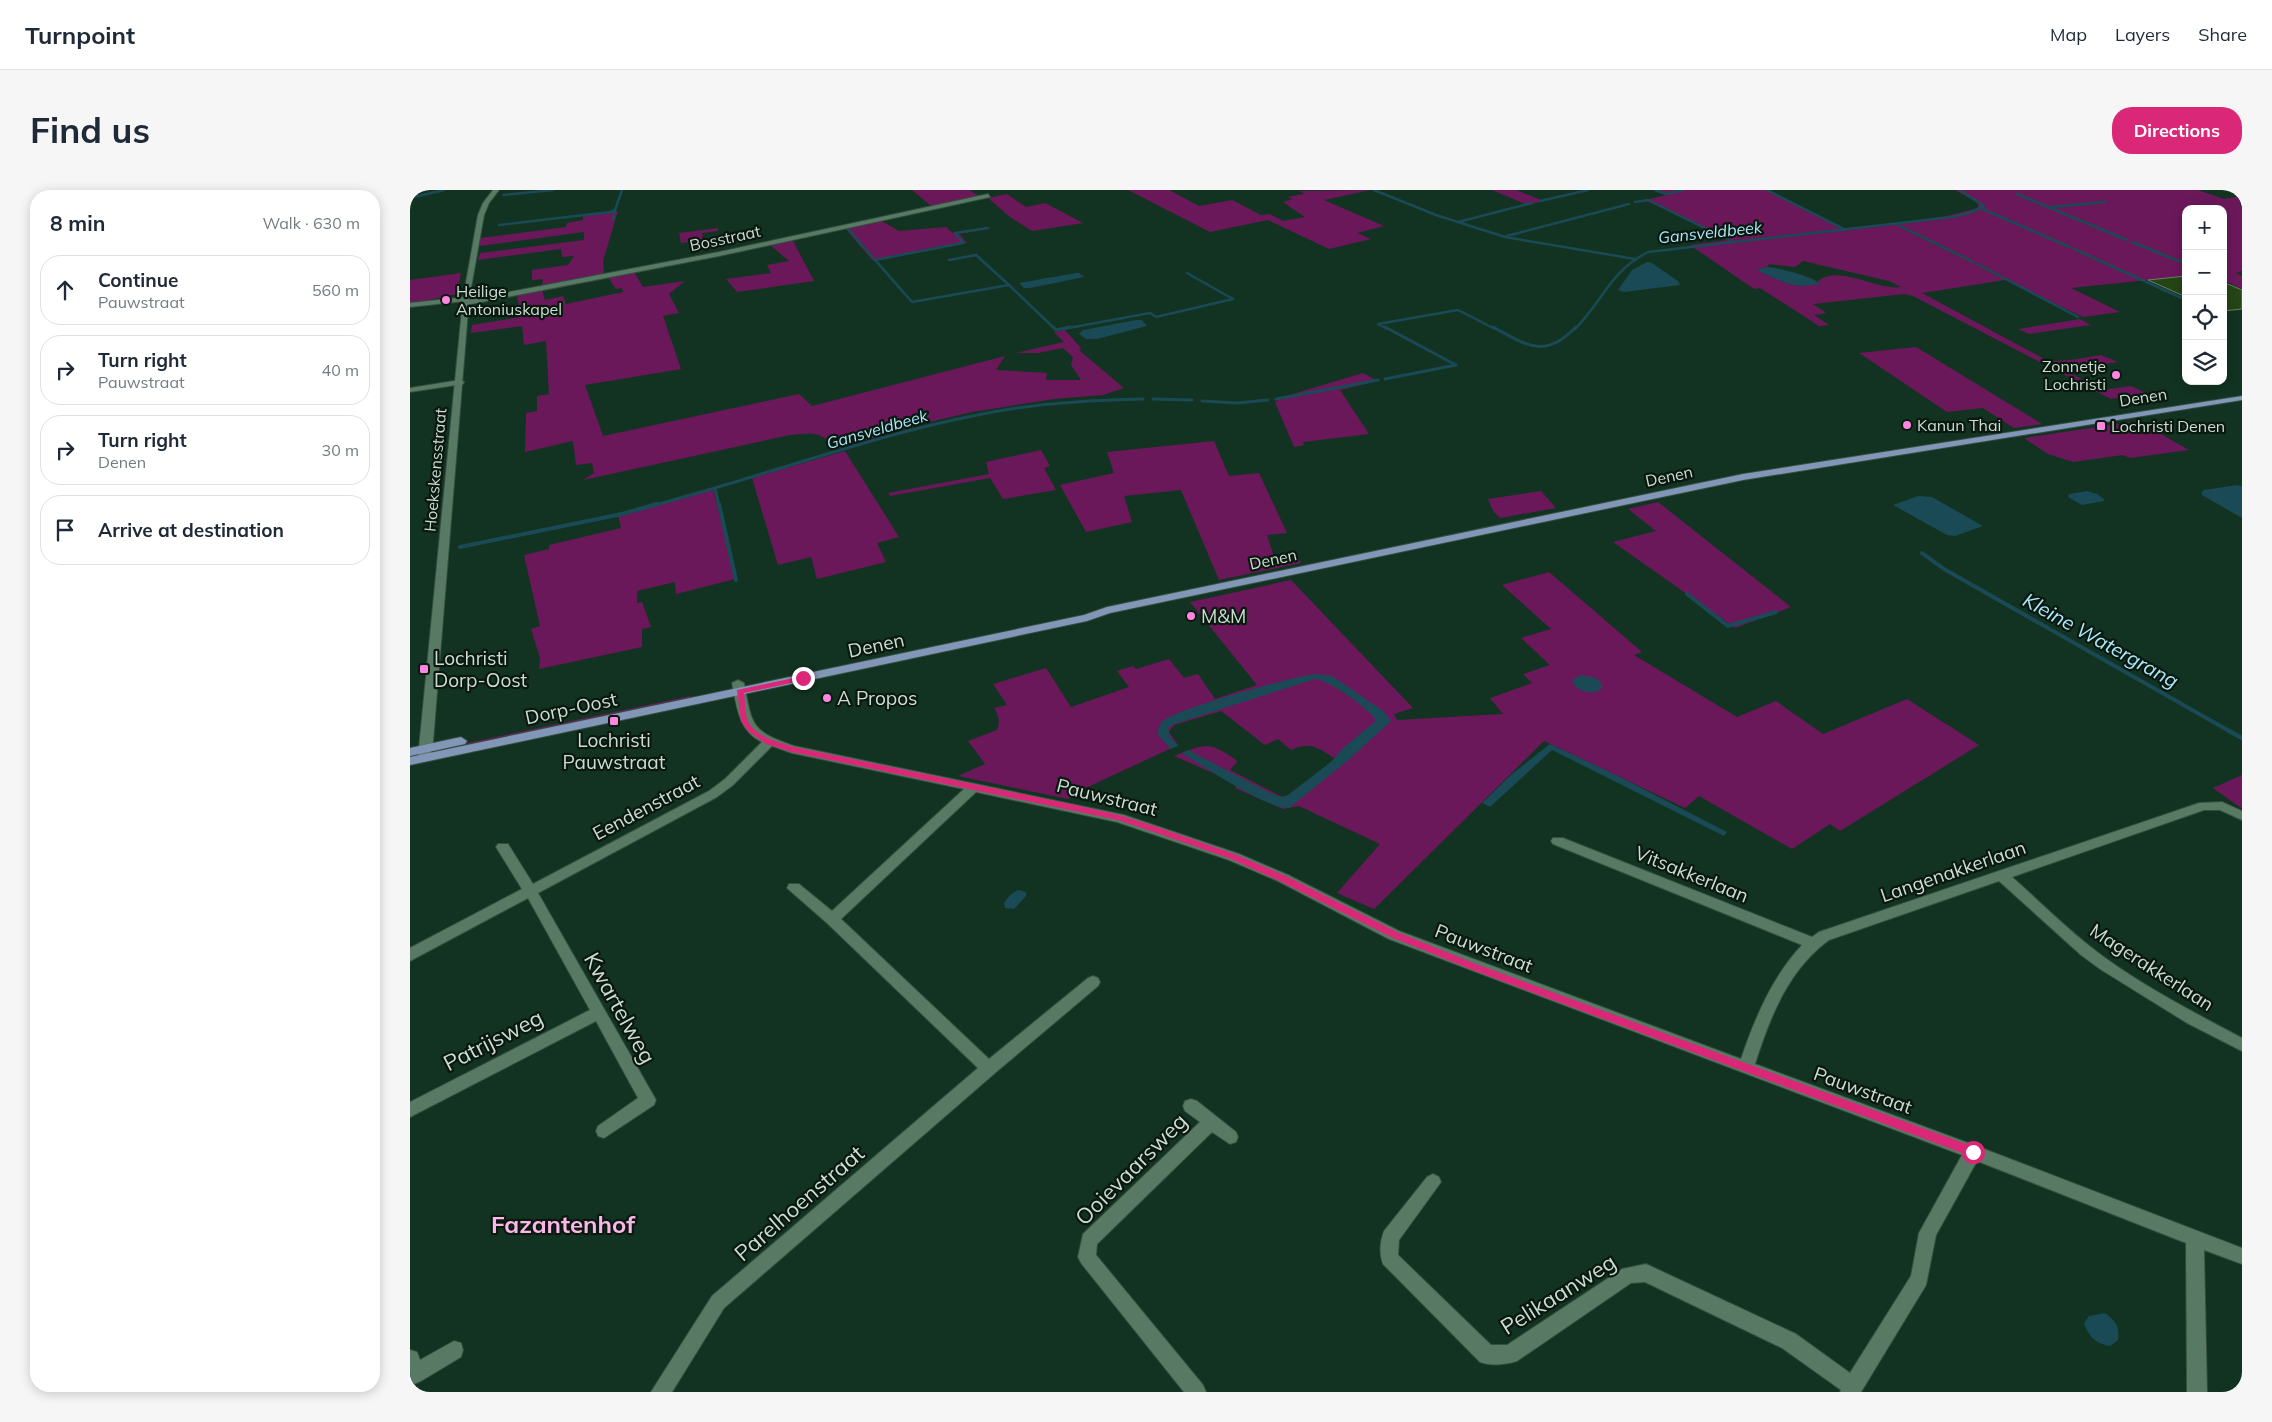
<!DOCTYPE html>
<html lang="en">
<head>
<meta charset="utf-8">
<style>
	:root { --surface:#fff; --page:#f6f6f7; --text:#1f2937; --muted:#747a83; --line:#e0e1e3; --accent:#db2777 }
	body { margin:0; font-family:Mulish,sans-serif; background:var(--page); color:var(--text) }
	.controls { position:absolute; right:15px; top:15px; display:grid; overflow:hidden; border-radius:10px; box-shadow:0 2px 12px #0003 }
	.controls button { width:45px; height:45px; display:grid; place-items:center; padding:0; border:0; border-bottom:1px solid var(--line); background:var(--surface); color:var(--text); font:25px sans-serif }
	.stop { position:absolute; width:15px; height:15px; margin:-11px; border:4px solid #db2777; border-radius:50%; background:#fff }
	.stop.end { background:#db2777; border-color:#fff; box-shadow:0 1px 5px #0008 }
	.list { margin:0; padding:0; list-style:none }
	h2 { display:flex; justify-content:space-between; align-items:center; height:65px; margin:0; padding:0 20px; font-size:21px }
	h2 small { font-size:16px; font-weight:400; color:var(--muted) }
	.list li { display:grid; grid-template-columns:32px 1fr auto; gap:15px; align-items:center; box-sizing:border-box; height:70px; margin:0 10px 10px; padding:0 10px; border:1px solid var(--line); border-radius:20px }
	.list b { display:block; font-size:19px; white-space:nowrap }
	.list p { margin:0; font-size:16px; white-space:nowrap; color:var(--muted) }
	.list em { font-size:16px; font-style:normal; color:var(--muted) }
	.icon { flex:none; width:28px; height:28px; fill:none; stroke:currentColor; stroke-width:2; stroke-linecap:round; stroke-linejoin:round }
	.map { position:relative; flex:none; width:1832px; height:1202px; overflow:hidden; border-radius:20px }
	header { display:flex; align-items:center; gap:30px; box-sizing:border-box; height:70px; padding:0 25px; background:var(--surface); border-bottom:1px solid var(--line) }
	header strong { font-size:24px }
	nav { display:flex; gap:28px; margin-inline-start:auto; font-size:18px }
	.intro { display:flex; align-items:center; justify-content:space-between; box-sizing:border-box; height:120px; padding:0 30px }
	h1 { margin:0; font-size:35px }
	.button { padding:12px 22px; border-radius:20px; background:var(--accent); color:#fff; font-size:18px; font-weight:700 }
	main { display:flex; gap:30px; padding:0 30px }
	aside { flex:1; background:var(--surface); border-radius:20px; box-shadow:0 2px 12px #0003 }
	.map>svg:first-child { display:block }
</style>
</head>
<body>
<header>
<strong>Turnpoint</strong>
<nav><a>Map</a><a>Layers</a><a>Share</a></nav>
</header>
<div class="intro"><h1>Find us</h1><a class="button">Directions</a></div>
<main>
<aside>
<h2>8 min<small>Walk · 630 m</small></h2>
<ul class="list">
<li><svg class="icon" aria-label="ahead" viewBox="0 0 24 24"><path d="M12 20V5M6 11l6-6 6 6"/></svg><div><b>Continue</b><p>Pauwstraat</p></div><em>560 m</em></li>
<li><svg class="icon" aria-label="right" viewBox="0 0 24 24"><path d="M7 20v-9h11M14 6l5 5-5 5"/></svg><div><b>Turn right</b><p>Pauwstraat</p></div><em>40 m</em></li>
<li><svg class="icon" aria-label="right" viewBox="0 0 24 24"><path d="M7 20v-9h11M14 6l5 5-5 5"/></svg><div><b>Turn right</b><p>Denen</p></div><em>30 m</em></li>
<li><svg class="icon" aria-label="arrive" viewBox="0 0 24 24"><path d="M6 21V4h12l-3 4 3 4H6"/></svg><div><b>Arrive at destination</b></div></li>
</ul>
</aside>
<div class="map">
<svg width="1832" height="1202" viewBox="0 0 1832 1202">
	<rect width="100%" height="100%" fill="#123321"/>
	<!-- green -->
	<path fill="#6b185b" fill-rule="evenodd" d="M502 0H559L569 6 521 16Z
		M718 0H759L789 16 822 10 851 25 860 24 873 31 895 27 873 12 883 9 877 7 894 4 890 1 960 0 914 10 974 36 947 43 961 49 919 59 858 30 800 42Z
		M1082 0H1106L1134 11 1118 15Z
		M1244 0H1356L1435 40 1537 26 1568 18V13L1545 0H1788L1814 9 1832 6 1830 15 1832 16V81L1826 83 1832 86V99L1813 90V19H1776V86L1661 98 1710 122 1673 127 1595 90 1512 103 1638 171 1661 170 1691 165 1708 172 1654 180 1693 200 1721 196 1736 203 1701 209 1503 106 1494 104 1403 114 1416 123 1404 125 1419 135 1409 136 1350 98 1344 99 1280 55 1318 50 1235 10 1257 5ZM1393 71 1479 91 1491 97C1465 101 1432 74 1408 91L1409 94C1376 98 1377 93 1349 81V79L1357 77 1359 74 1385 77Z
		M597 4 616 17 635 13 673 33 622 41 600 27 578 8Z
		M208 21 193 71 194 85 132 97 133 89 122 90V80L158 75 164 66 152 67 151 59 68 70 70 63 174 50V42L70 56V48L156 37 157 33 173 30V25Z
		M470 30 489 41 536 37 543 43 584 38 549 44 557 53 463 71 434 37Z
		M308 38V41L292 43 293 50 271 53 269 43Z
		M382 49 404 91 327 102 316 89 361 83 357 75 379 71 359 54Z
		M224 82 233 97 275 91 259 104 269 123 253 126 271 179 175 195 193 246 389 204 402 216 595 166 586 180 637 183 636 190H671L661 175 663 167 653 158 628 163H606L654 152 644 142 655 140 671 158 670 161 714 198 693 205 644 209 562 222 515 233 427 258C409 240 403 243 380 245L173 290 184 283 182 273 166 275 163 251 115 262 116 223 127 221V206L139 204 136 151 114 155 112 136 61 143 62 135 111 127 107 105 132 100 135 110 153 106 156 114 213 102 212 98 206 99 198 87Z
		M51 83 47 104 0 114V90Z
		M1670 129 1681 135 1619 144 1608 139Z
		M1506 157 1632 234 1604 238 1573 218 1537 222 1449 163Z
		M953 183 968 191 930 200 959 244 893 252 894 255 884 257 865 212 876 206Z
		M1728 231 1779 260 1720 268 1713 265 1663 272 1638 264 1614 248Z
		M804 251 819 286 849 283 877 343 857 345 865 370 888 367 891 373 809 390 771 300 714 306 722 332 676 342 650 295 704 283 697 262Z
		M631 260 640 276 634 278 646 300 593 309 580 288 480 306 478 303 579 284 576 272Z
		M435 261 489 347 467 353 476 372 407 389 401 367 368 375 342 288Z
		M303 298 325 389 266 404 265 392 227 401V413L232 412 241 437 232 439V457L129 479 130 468 121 439 130 436 114 365 139 359V355L211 338 208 324Z
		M1131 301 1146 318 1090 328 1083 321 1078 309Z
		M1248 312 1381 417 1325 438 1203 352 1246 341 1218 319Z
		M1139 382 1232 462 1224 465 1327 527 1366 511 1413 544 1497 509 1569 555 1430 641 1420 634 1382 659 1289 606 1275 618 1134 551 964 719 927 703 970 654 889 616 873 619 825 598 828 594 764 566C796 554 797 550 826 570L827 572 820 580 874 608 880 606 926 569C909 559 901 550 881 560L868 549 855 555 811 521 764 535 759 542 768 555 667 602 658 609 548 586 575 574 558 551 587 540C590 531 589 526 584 518L597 515 583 494 636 478 661 517 719 497 707 481 723 476 726 479 759 469 774 488 788 484 805 509 847 495 780 412 881 390 1003 518 984 524 987 530 1093 524 1080 508 1122 493 1113 484 1140 475 1111 448 1141 439 1092 395Z
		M280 506V508L56 555 57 553Z
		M1832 585V617L1831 618 1803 598Z"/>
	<!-- water -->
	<path fill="#194a56" d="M1237 72 1242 73 1268 91 1270 95 1214 102 1208 100 1222 80Z
		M1357 77C1369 78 1403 86 1410 94 1379 99 1375 92 1348 81L1349 79Z
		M666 83H669L674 87 620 98H614L609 93Z
		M726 130H732L737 136 687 149H676L669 144 673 140Z
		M1827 295 1832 296V328L1792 305V302L1794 300Z
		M1677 301 1687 304 1694 309V311L1672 315 1658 307 1659 304Z
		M1508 306 1522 307 1573 336 1545 346 1537 345 1483 315Z
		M906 484 922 486 973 521 981 531 936 572 879 618C859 620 791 575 772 563L778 560 860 603 871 607 878 605 922 571 933 558 966 531C964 521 915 488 905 489L764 534 758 538 760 547 768 556 761 559 748 545C748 539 749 534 753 531 766 519 885 486 906 484Z
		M1171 485 1186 488 1192 494V498C1183 506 1165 502 1162 490Z
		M1140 554 1206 585 1317 642 1314 646 1142 560 1080 617 1072 613 1102 584Z
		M608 700 616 702V706L604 719 595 718 594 713 600 705Z
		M1695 1123C1705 1130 1710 1137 1708 1150L1700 1156C1686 1154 1678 1146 1674 1133L1679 1126Z"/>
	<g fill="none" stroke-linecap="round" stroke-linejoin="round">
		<!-- stream-far3 -->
		<path stroke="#194a56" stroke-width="2.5" d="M964 0 1026 25 1095 47 1225 69
			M1245 0 1256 4 1273 0
			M1357 0 1436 40
			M1607 4 1717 50
			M93 5 143 0
			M0 8 34 0
			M1130 11 1178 0
			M1225 12 1238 10 1321 51
			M1642 17 1695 12
			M1570 18 1660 57
			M203 30 205 20
			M1048 32 1122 13
			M1486 34 1563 72
			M89 35 200 22 205 20 212 0
			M437 38 502 112 599 95 645 139
			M1097 46 1219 14
			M1722 52 1776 74
			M1664 59 1776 110
			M465 70 553 53 545 43 578 38
			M539 70 566 65 599 95
			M1567 74 1668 127
			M653 139 740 123 746 127 823 109 777 83
			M977 139 968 134 1048 120 1085 139
			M1165 139C1194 110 1199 82 1238 62L1542 27 1559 23 1574 16 1550 0"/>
		<!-- stream-far2 -->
		<path stroke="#194a56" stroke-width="3" d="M643 137 646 140 660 137
			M975 137 1046 175 975 189
			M1083 137C1117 155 1134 170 1166 137
			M743 209 782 210
			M866 209 968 190
			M792 211 827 213 858 210
			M242 316 305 298
			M309 316 305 298C403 269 500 235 601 219 645 212 689 210 733 209"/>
		<!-- stream-far1 -->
		<path stroke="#194a56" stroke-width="4" d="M309 314 326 390
			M50 357 212 324 247 314
			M1512 363 1534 379 1821 542
			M1277 404 1318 436 1366 422"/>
		<!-- stream -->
		<path stroke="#194a56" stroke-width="4.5" d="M1819 541 1832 548"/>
	</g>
	<!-- building -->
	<path fill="#254516" stroke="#6c8163" d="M1776 86V107L1738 90Z
		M1813 92 1832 100V119L1813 121Z"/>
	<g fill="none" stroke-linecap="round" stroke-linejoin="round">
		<defs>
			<path id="minor" d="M578 4 580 7 309 66 56 115 53 113 55 111 0 117V113L56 107 58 108V110L309 62Z
				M50 190 54 192 53 194 0 202V198Z
				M328 490 334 493C342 536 341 541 384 556L714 625 829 664 878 685 989 741 1331 869C1345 828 1362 787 1392 755L1143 654 1141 651 1143 648H1153L1402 747 1409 742 1789 613 1812 612 1832 621V630L1810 620H1794L1602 687C1628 710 1654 736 1682 758 1725 792 1783 822 1832 848V861L1777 833 1690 779 1671 765 1589 691 1419 750C1378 780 1360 827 1345 874L1569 957 1832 1058V1074L1794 1060 1797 1202H1777L1776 1053 1567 971 1526 1045 1516 1095 1451 1202H1430L1431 1200 1372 1158 1235 1092 1221 1093 1107 1171C1096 1175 1081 1176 1070 1172L973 1074C969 1064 970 1051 974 1041L1017 987 1023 984 1029 987 1031 992 989 1050 988 1065 1081 1155H1097L1212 1079 1236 1074 1386 1144 1440 1183 1501 1086 1509 1043 1552 965 979 749 868 691 819 670 707 632 566 602 431 729 579 869 678 788 683 786 688 788 690 792 688 796 585 883 314 1118 262 1202H241L302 1106 568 878 417 733 377 698 379 694H389L422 721 554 599 382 563 362 556 323 595 307 607 128 703 246 910 244 915 194 948 188 946 186 941 188 936 228 908 186 831 0 927V912L180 820 118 708 0 771V758L112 699 86 657 88 654H98L123 694 299 601 315 589 352 552C328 540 327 517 322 493Z
				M781 909 787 911 826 942 828 947 826 952 820 954 802 942 687 1054 686 1065 793 1195 796 1202H774L671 1073 668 1067 673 1044 790 932 775 921 773 916 775 911Z
				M44 1151 51 1153 53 1160 51 1167 11 1191 4 1194 0 1192V1160L7 1162 10 1170Z"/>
			<path id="tertiary" d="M83 0H89L79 13 74 25 59 109 23 552 20 568 14 572 8 568 53 109 68 25 73 13Z"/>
			<path id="primary" d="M1832 206V210L1333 290 700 423 677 431 0 575V567L674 425 697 417 1333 284Z
				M51 547 57 551 55 554 0 566V558Z"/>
		</defs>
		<!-- minor casing -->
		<use href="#minor" stroke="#354e3e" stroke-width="2"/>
		<!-- tertiary casing -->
		<use href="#tertiary" stroke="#354e3e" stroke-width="2"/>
		<!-- primary casing -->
		<use href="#primary" stroke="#354e3e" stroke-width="2"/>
		<!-- minor -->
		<use href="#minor" fill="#587a65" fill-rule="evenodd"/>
		<!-- tertiary -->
		<use href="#tertiary" fill="#587a65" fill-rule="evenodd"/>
		<!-- primary -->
		<use href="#primary" fill="#8296b7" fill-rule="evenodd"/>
	</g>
	<!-- route -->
	<path fill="#db2777" d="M393 486 395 487V490L334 503C335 512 335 524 338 531 345 547 369 552 384 557L660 614 709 625 750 638 827 665 876 686 987 742 1066 774 1567 958 1569 962 1563 967 1060 779 981 747 870 691 821 669 744 642 708 630 660 620 382 562 356 554 338 541 331 531 327 500Z"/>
	<!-- markers -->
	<g fill="#fe86e1" stroke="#0a1810" stroke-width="2">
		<circle cx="36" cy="110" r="5"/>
		<circle cx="1706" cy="185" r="5"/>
		<circle cx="1497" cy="235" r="5"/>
		<rect x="1686" y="231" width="10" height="10" rx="2.5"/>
		<circle cx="781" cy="426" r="5"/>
		<rect x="9" y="474" width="10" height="10" rx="2.5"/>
		<circle cx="417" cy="508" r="5"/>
		<rect x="199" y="526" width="10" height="10" rx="2.5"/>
	</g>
	<g text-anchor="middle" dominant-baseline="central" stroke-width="4.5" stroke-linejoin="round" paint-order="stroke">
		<!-- far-water labels -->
		<g font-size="16" font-style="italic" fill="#abeafb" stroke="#0a1810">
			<text transform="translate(1300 42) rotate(-6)">Gansveldbeek</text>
			<text transform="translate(467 239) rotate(-16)">Gansveldbeek</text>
		</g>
		<!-- far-street labels -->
		<g font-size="16" fill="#ccded2" stroke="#0a1810">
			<text transform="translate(315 48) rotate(-12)">Bosstraat</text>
			<text transform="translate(1733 207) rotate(-9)">Denen</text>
			<text transform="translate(25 280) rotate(-85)">Hoekskensstraat</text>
			<text transform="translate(1259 286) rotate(-12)">Denen</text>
			<text transform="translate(863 369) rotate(-12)">Denen</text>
		</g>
		<!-- far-poi labels -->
		<g font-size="16" fill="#ccded2" stroke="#0a1810" text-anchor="start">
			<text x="46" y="101">Heilige<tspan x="46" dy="18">Antoniuskapel</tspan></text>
			<text x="1696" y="176" text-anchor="end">Zonnetje<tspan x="1696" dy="18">Lochristi</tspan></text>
			<text x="1507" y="235">Kanun Thai</text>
			<text x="1701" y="236">Lochristi Denen</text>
		</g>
		<!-- poi labels -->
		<g font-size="19" fill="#ccded2" stroke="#0a1810" text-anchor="start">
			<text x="791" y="426">M&amp;M</text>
			<text x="24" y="468">Lochristi<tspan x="24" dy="22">Dorp-Oost</tspan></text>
			<text x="427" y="508">A Propos</text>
			<text x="204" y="550" text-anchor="middle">Lochristi<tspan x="204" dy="22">Pauwstraat</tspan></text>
		</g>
		<!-- street labels -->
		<g font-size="19" fill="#ccded2" stroke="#0a1810">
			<text transform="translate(466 455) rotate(-12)">Denen</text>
			<text transform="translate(161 518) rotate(-12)">Dorp-Oost</text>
			<text transform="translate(697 607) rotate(14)">Pauwstraat</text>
			<text transform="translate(236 617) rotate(-28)">Eendenstraat</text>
			<text transform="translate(1543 681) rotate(-19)">Langenakkerlaan</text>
			<text transform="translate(1282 684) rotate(22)">Vitsakkerlaan</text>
			<text transform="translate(1074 758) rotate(21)">Pauwstraat</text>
			<text transform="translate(1742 777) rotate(33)">Magerakkerlaan</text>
			<text transform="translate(1453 900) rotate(20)">Pauwstraat</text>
		</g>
		<!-- water labels -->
		<g font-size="20" font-style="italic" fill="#abeafb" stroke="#0a1810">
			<text transform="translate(1691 450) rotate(29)">Kleine Watergrang</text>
		</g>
		<!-- near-street labels -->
		<g font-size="22" fill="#ccded2" stroke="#0a1810">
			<text transform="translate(210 818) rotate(61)">Kwartelweg</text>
			<text transform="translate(83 850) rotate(-27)">Patrijsweg</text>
			<text transform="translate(721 979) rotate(-45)">Ooievaarsweg</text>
			<text transform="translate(389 1013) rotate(-41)">Parelhoenstraat</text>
			<text transform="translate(1148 1104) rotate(-32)">Pelikaanweg</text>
		</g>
		<!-- near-neighbourhood labels -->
		<g font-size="24" font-weight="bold" fill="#fbb7e8" stroke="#0a1810">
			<text x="153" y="1034">Fazantenhof</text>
		</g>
	</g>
</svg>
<div class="controls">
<button>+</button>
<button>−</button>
<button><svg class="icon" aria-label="locate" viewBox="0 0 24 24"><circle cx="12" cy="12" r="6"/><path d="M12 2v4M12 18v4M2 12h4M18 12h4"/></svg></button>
<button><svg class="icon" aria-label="layers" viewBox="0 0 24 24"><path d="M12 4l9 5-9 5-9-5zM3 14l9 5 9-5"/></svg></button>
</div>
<div class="stop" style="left:1563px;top:962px"></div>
<div class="stop end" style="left:393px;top:488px"></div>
</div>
</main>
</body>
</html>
